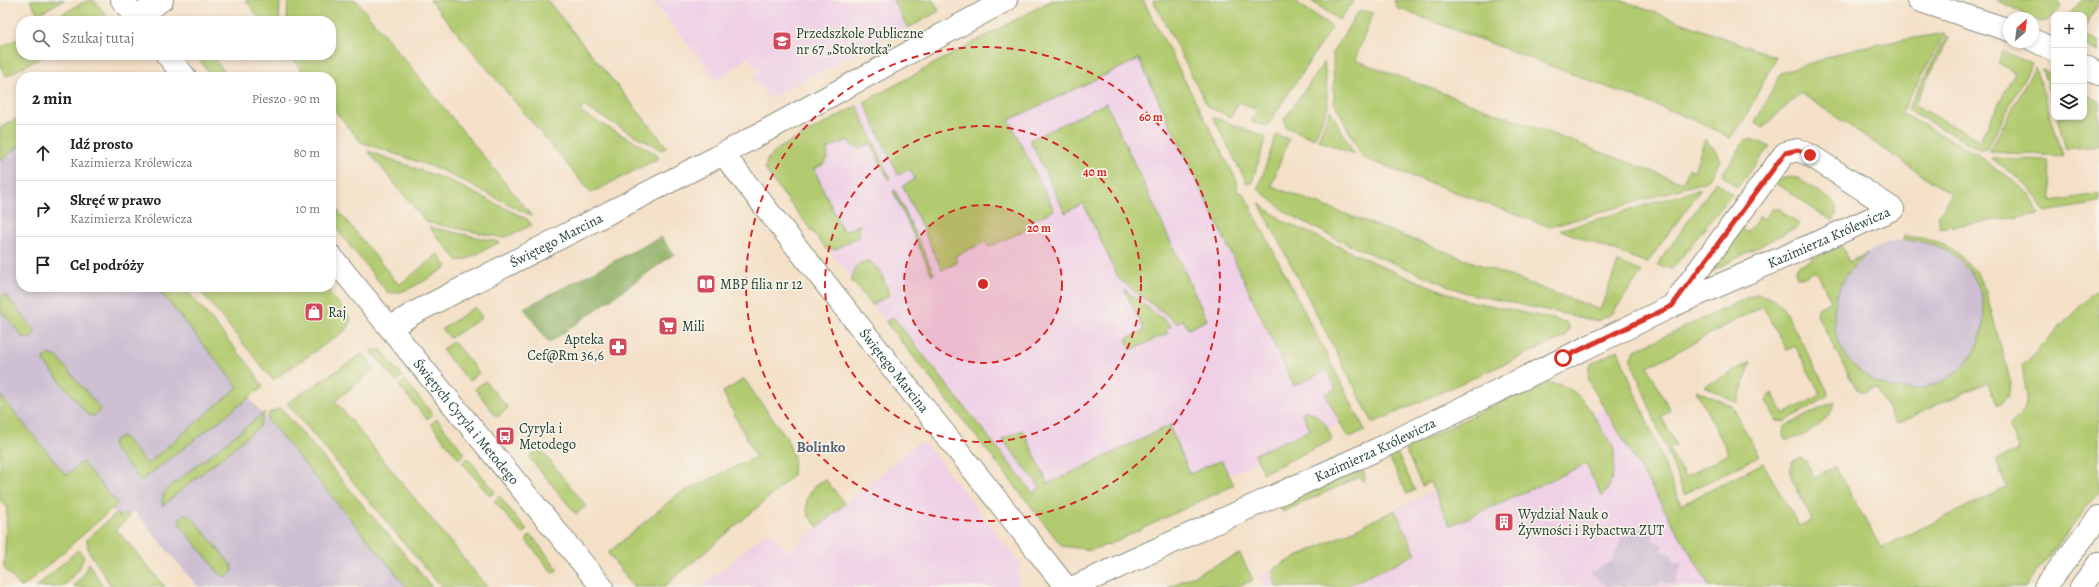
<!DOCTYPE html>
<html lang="pl">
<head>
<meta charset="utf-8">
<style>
	:root { --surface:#fff; --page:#f2f2f2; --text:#202124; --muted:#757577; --line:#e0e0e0 }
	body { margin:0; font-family:Alegreya,serif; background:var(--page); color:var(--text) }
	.controls { position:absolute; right:12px; top:12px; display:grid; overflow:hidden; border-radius:8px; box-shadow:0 2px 6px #0003 }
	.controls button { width:36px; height:36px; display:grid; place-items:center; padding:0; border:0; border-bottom:1px solid var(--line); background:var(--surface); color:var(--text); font:20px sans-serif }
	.compass { position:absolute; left:2003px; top:12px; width:36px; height:36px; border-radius:50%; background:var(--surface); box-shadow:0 2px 6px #0003; rotate:28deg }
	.stop { position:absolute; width:12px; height:12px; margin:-9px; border:3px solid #d93025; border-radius:50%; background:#fff }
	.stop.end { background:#d93025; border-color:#fff; box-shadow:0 1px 4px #0008 }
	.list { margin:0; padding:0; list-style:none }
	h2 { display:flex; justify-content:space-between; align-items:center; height:52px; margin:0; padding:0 16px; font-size:17px }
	h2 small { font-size:13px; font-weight:400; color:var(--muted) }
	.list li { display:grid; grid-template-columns:26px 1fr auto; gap:12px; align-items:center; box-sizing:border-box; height:56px; padding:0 16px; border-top:1px solid var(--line) }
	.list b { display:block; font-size:15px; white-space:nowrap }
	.list p { margin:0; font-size:13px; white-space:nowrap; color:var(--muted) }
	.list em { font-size:13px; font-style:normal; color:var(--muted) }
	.icon { flex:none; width:22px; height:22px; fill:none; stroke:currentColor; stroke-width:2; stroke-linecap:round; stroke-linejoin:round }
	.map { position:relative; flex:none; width:2099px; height:587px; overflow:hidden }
	.search { position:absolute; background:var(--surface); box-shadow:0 2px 6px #0003; left:16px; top:16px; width:320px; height:44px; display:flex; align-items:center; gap:10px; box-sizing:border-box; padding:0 14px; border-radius:16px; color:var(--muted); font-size:15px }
	.panel { position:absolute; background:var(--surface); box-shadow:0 2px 6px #0003; left:16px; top:72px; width:320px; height:220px; border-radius:16px }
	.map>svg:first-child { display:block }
</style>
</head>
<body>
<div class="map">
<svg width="2099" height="587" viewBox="0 0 2099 587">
	<rect width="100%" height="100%" fill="#f7f3e8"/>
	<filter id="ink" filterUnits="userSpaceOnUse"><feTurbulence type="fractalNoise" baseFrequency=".025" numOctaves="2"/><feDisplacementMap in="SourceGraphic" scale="8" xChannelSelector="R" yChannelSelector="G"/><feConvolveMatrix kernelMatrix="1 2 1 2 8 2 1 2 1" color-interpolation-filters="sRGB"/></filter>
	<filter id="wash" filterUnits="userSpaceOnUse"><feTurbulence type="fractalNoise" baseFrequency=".012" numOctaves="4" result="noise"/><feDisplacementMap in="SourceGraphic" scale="16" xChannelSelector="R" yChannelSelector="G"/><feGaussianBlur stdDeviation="0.9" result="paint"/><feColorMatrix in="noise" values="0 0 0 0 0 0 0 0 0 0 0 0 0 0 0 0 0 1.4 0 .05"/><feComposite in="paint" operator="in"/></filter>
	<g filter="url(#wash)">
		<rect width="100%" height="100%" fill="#f4e0c7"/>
		<!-- built -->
		<path fill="#efd0e6" d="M652 0H893L907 27 769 98 752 77 760 70 748 56 718 81Z
			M1052 0H1143L1237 181V191L1244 194 1358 415 1196 490 1077 548 904 345 765 169 767 160 779 148Z
			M1620 400 1713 587H1265L1259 575Z
			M917 443 926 444 1020 563 1018 587H701L769 530 787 552Z"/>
		<!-- industrial -->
		<path fill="#cdbed2" d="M21 144V287H156L407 587H198L134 511 128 515 120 517 112 509 118 504 82 463 66 475 0 395V161Z
			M1834 315a75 75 0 1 1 150 0a75 75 0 1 1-150 0Z
			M1627 524 1653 533 1651 540 1664 545 1662 551 1673 555 1671 560 1682 564 1675 585 1661 581 1657 587H1608L1590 573 1612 561Z"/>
		<!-- green -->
		<path fill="#b2cb70" stroke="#688452" d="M30 0H64L38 14Z
			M88 0H94L106 15 102 21H49Z
			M245 0H280L279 21H262Z
			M288 0H356L532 216 439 169 361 142 331 106V77H307L289 55H331V21H287Z
			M430 0H547L667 147 661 150 583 106 580 112 655 153 659 158 591 193Z
			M893 0H933L939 11 910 27H907Z
			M1052 0H1143L1237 181V191L1244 194 1365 430 1348 438 1325 394 1336 389 1327 370 1294 386 1139 59 1009 120 1054 210 1027 223 1030 228 989 247 986 242 955 256 957 263 942 270 903 186 915 179 910 169 898 175 864 102Z
			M1153 0H1293L1332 27 1267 126 1251 122 1257 110 1239 102 1231 117 1208 107Z
			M1310 0H1355L1339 20Z
			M1394 0H1620L1776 57 1742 123 1730 138 1700 122 1397 8Z
			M1997 0H2057L2061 7 2049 20 2041 22Z
			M2082 0H2099L2084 31V15H2067Z
			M1366 11 1373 13 1355 60 1683 183 1689 168 1694 171 1705 139 1718 153 1720 161 1707 181 1550 227 1363 158 1334 102 1333 51 1358 12Z
			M1945 33 1901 113 1977 154 2027 192 2032 198 2039 214 1940 228 1938 216 1952 195 1801 93 1763 127 1755 123 1781 73 1856 48Z
			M2084 34 2099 41V52L2084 44Z
			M1946 36 1949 37 1914 105 1980 140 2015 72 1998 63 2003 51 2032 64 1987 149 1981 150 1907 110Z
			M21 37V55H46L6 76 0 66V48Z
			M195 55H211L229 77H213Z
			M1324 62 1328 106 1314 139 1286 127 1284 120Z
			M2035 67 2063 156 1989 152Z
			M2042 69 2054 76V108Z
			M2084 93 2099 102V146L2066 149 2057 117H2084Z
			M1106 103 1207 320 1188 329 1183 320 1177 323 1119 279 1083 203 1065 213 1030 140Z
			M857 106 890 178 888 179 871 143 860 148 853 146 848 140 827 149C830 162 824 164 814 169L843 232 860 225 859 236 836 249 827 250 772 180 765 169 767 160 779 148Z
			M1330 110 1354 154 1318 140Z
			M21 116V144L0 161V128Z
			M1213 117 1266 137 1252 182 1247 183Z
			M1276 135 1289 139 1271 186 1600 310 1618 262 1642 272 1612 314 1597 321 1466 293 1345 243 1287 213 1258 189Z
			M1745 140H1753L1770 146 1737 188 1722 175Z
			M368 151 450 181 527 219 532 225 504 238 426 222Z
			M1991 158 2048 160 2052 201 2099 194V203L2045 212C2033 185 2014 175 1991 158Z
			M1788 177 1798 178 1835 203 1838 209 1834 221C1811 211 1795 192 1772 182Z
			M1716 182 1732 194 1672 269 1657 265Z
			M1701 189 1647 263 1560 230Z
			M895 190 934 274 932 275 893 191Z
			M331 202 399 285 438 254 447 267C433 275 404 296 388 293L331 222Z
			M1259 203 1285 222 1399 274 1466 300 1566 322 1569 327 1568 331 1564 337 1373 423Z
			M1773 208 1776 210 1778 208 1800 225 1697 279 1737 225 1747 233 1760 216 1764 219Z
			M429 227 500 242 467 259 458 261Z
			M1904 236 1927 239 1944 244 1958 253 1976 272 1986 292 2011 384 2008 396 1998 405 1987 382 1896 424 1876 387 1864 392 1856 389 1817 315 1818 308 1831 301 1816 271 1802 278 1797 277 1795 272 1798 266 1841 245 1849 262 1868 253C1842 274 1831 296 1835 329 1838 351 1855 370 1874 381 1889 389 1907 392 1923 388 1986 375 2006 295 1954 255 1940 244 1921 241 1903 240Z
			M870 261 880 271 890 295 872 305 851 280C856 267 854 263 870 261Z
			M156 287H184L253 370 263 387 141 481 112 447 114 440 121 437 125 438 147 464 238 387Z
			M197 287H325L351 319 349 327 346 330 273 380Z
			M2097 289 2099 291V492L2025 587H1710L1588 380 1589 365 1618 350 1681 505 1763 463 1799 526 1812 520 1792 479 1790 471 1792 461 1801 458 1806 461 1814 477 1835 467 1881 548 2007 487 1996 460 2019 450 2009 427 2025 408 2027 396 2022 366Z
			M1125 290 1172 326 1166 329 1168 333 1131 350 1126 339 1144 330Z
			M5 294 34 329 35 334 31 338 23 337 0 310V298Z
			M1756 294 1769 297 1781 304 1827 390 1828 395 1824 399 1784 422 1777 421 1766 401 1772 393 1784 414 1821 395 1795 346 1787 350 1763 306 1648 367 1670 411 1661 416 1676 445 1669 449 1685 477 1729 454 1696 390 1732 406 1759 456 1684 494 1631 360 1635 350Z
			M475 307 482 318 450 338 442 329Z
			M893 317 1033 493 1040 487 1002 439 1023 430 1048 484 1173 424 1170 428 1190 474 1221 460 1234 485 1110 544 1091 550 1062 546 886 322Z
			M453 341 479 373 469 381 442 350Z
			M381 350 403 377 397 382 371 351Z
			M48 354 57 357 100 408 98 413 93 416 88 415 45 363 44 359Z
			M362 354 375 369 335 401 487 587H441L287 403Z
			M1751 362 1737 403 1705 386 1709 384Z
			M744 379 786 437 794 458 793 475 773 494 664 587H634L608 553 677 495 756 457 723 392Z
			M405 380 433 415 427 419 399 386Z
			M485 381 508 408 497 417 475 389Z
			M1551 383C1577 386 1589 407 1601 428 1605 434 1611 441 1613 447 1617 461 1612 487 1602 497L1586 464 1450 526 1430 482 1422 486 1405 449 1486 409 1540 385Z
			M0 395 66 475 82 462 118 504 23 587H21L4 568 7 507 0 501Z
			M1835 401C1832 420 1804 440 1785 439L1783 434 1784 427Z
			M281 408 432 587H407L267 419 269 413Z
			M1305 411C1321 413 1328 427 1332 440L1263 473 1255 454 1310 430 1302 412Z
			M265 412 259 427 162 506 163 495 169 487Z
			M437 419 465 454 459 459 431 424Z
			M540 449 586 506 576 514 529 457Z
			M1397 453 1415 490 1407 494 1389 457Z
			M468 458 495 492 490 496 462 463Z
			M1362 470 1365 476 1364 482 1359 477 1283 512 1280 506Z
			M826 480 845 504 818 527C815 523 810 519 808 514 803 500 812 483 826 480Z
			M499 496 527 530 522 534 494 501Z
			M1395 510 1416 554 1345 587H1277C1273 580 1270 574 1276 567Z
			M117 513 120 517 126 513 130 517 116 529 165 587H112L88 550 87 539Z
			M184 514 191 516 232 566 233 571 226 577 220 574 180 525V518Z
			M531 535 558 569 553 573 526 540Z
			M78 550 84 556 79 569 63 587H36Z
			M1240 554 1253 580 1237 587H1169Z
			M89 563 103 587H73L83 575Z"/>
		<!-- forest -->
		<path fill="#8daf62" stroke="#56764b" d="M661 237 674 254 549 343 524 308Z"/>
	</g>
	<g filter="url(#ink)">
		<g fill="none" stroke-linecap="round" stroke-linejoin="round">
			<defs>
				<g id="street">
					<path d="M122 0 139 21"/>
					<path d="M1918 0 2009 30"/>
					<path d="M136 17 162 0"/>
					<path d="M2033 40 2054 50"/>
					<path d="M167 55 185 77"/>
					<path d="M2084 66 2099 74"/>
					<path id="s1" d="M723 154 1066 587"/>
					<path id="s2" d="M331 256 602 587"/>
					<path id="s3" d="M390 328 414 313 723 154 1006 0"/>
					<path id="s4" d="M1074 587 1378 449 1672 306 1893 209 1810 155 1798 150 1785 153 1672 306"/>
				</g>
				<path id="secondary" d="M2045 587 2099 517
					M2081 587 2099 563"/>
			</defs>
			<!-- street casing -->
			<use href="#street" stroke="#8a8e7e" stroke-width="24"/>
			<!-- secondary casing -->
			<use href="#secondary" stroke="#8a8e7e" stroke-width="24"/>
			<!-- street -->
			<use href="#street" stroke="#fff" stroke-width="22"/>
			<!-- secondary -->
			<use href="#secondary" stroke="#fff" stroke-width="22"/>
		</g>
	</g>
	<g fill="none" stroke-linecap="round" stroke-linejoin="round" filter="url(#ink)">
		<!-- route -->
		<path stroke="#d93025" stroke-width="5" d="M1563 358 1672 306 1785 153 1798 150 1810 155"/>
	</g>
	<!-- distance rings -->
	<circle cx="983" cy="284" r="79" fill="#d62828" fill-opacity=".12"/>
	<g fill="none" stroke="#d62828" stroke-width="2" stroke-dasharray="7 5">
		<circle cx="983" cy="284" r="79"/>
		<circle cx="983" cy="284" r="158"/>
		<circle cx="983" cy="284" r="237"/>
	</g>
	<!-- icons -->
	<defs>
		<symbol id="school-square" viewBox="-11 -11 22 22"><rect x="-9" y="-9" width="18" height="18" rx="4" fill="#d1495b" stroke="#f7f3e8"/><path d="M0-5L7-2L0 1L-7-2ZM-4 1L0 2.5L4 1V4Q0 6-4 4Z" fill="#fff"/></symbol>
		<symbol id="library-square" viewBox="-11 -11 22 22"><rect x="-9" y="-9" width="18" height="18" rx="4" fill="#d1495b" stroke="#f7f3e8"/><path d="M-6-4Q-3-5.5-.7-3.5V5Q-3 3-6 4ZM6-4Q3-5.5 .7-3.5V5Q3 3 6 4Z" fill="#fff"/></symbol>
		<symbol id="shop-square" viewBox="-11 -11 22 22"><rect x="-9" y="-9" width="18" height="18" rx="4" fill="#d1495b" stroke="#f7f3e8"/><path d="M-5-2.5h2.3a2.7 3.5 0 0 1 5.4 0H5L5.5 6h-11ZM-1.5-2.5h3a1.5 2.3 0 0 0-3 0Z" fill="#fff"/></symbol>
		<symbol id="supermarket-square" viewBox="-11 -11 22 22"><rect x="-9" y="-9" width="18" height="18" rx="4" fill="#d1495b" stroke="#f7f3e8"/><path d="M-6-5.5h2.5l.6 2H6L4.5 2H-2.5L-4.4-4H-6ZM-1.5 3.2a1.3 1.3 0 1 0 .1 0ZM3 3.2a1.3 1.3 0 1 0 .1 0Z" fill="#fff"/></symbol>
		<symbol id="pharmacy-square" viewBox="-11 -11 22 22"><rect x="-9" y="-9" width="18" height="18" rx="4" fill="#d1495b" stroke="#f7f3e8"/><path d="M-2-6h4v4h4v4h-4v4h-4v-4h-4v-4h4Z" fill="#fff"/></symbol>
		<symbol id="bus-square" viewBox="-11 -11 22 22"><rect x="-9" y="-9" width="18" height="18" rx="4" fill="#d1495b" stroke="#f7f3e8"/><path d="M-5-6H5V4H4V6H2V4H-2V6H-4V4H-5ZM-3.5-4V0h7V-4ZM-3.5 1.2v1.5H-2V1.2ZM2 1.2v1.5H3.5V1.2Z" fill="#fff"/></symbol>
		<symbol id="building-square" viewBox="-11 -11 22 22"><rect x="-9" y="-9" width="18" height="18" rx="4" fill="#d1495b" stroke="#f7f3e8"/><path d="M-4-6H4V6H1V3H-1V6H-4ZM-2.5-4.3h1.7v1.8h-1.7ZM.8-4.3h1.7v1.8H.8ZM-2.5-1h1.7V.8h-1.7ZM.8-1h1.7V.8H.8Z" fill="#fff"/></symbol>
	</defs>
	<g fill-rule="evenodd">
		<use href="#school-square" x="771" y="30" width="22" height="22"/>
		<use href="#library-square" x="695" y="273" width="22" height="22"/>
		<use href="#shop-square" x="303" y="301" width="22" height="22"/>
		<use href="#supermarket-square" x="657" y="315" width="22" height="22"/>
		<use href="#pharmacy-square" x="607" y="336" width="22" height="22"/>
		<use href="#bus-square" x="494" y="425" width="22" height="22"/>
		<use href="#building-square" x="1493" y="511" width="22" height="22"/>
	</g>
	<g text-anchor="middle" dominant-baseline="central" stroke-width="3.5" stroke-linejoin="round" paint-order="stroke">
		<!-- poi labels -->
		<g font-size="14" fill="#1f3d34" stroke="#f7f3e8" text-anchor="start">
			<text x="796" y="33">Przedszkole Publiczne<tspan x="796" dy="16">nr 67 „Stokrotka”</tspan></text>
			<text x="720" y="284">MBP filia nr 12</text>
			<text x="328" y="312">Raj</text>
			<text x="682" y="326">Mili</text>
			<text x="604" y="339" text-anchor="end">Apteka<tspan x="604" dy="16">Cef@Rm 36,6</tspan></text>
			<text x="519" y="428">Cyryla i<tspan x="519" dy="16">Metodego</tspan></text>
			<text x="1518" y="514">Wydział Nauk o<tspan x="1518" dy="16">Żywności i Rybactwa ZUT</tspan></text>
		</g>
		<!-- street labels -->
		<g font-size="14" fill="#1f3d34" stroke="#f7f3e8">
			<text stroke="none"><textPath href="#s4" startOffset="832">Kazimierza Królewicza</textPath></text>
			<text stroke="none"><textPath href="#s3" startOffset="188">Świętego Marcina</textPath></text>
			<text stroke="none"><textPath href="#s1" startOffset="276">Świętego Marcina</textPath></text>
			<text stroke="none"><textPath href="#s2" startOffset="214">Świętych Cyryla i Metodego</textPath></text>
			<text stroke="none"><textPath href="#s4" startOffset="331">Kazimierza Królewicza</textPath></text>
		</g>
		<!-- neighbourhood labels -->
		<g font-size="15" font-weight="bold" fill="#576473" stroke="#f7f3e8">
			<text x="821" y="447">Bolinko</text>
		</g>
	</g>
	<circle cx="983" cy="284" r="6" fill="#d62828" stroke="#f7f3e8" stroke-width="2"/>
	<g font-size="12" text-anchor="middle" font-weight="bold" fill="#d62828" stroke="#f7f3e8" stroke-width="3.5" stroke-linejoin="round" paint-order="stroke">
		<text x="1151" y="121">60 m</text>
		<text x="1095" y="176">40 m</text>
		<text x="1039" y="232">20 m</text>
	</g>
</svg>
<div class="controls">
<button>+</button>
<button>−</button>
<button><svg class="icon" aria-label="layers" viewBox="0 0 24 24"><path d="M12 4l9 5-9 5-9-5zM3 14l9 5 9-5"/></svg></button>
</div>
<svg class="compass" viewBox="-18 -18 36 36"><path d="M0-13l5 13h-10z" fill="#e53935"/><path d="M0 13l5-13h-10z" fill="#757577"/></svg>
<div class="stop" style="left:1563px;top:358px"></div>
<div class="stop end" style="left:1810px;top:155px"></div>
<div class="search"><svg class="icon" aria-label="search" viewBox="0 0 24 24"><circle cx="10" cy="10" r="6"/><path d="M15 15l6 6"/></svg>Szukaj tutaj</div>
<section class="panel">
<h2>2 min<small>Pieszo · 90 m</small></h2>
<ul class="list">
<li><svg class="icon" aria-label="ahead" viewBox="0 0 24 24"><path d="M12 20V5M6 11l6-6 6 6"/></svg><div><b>Idź prosto</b><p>Kazimierza Królewicza</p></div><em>80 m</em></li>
<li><svg class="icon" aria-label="right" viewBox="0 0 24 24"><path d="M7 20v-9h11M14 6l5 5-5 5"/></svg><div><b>Skręć w prawo</b><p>Kazimierza Królewicza</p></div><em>10 m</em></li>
<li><svg class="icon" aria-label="arrive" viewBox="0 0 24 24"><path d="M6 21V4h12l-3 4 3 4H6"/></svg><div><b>Cel podróży</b></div></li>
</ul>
</section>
</div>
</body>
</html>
